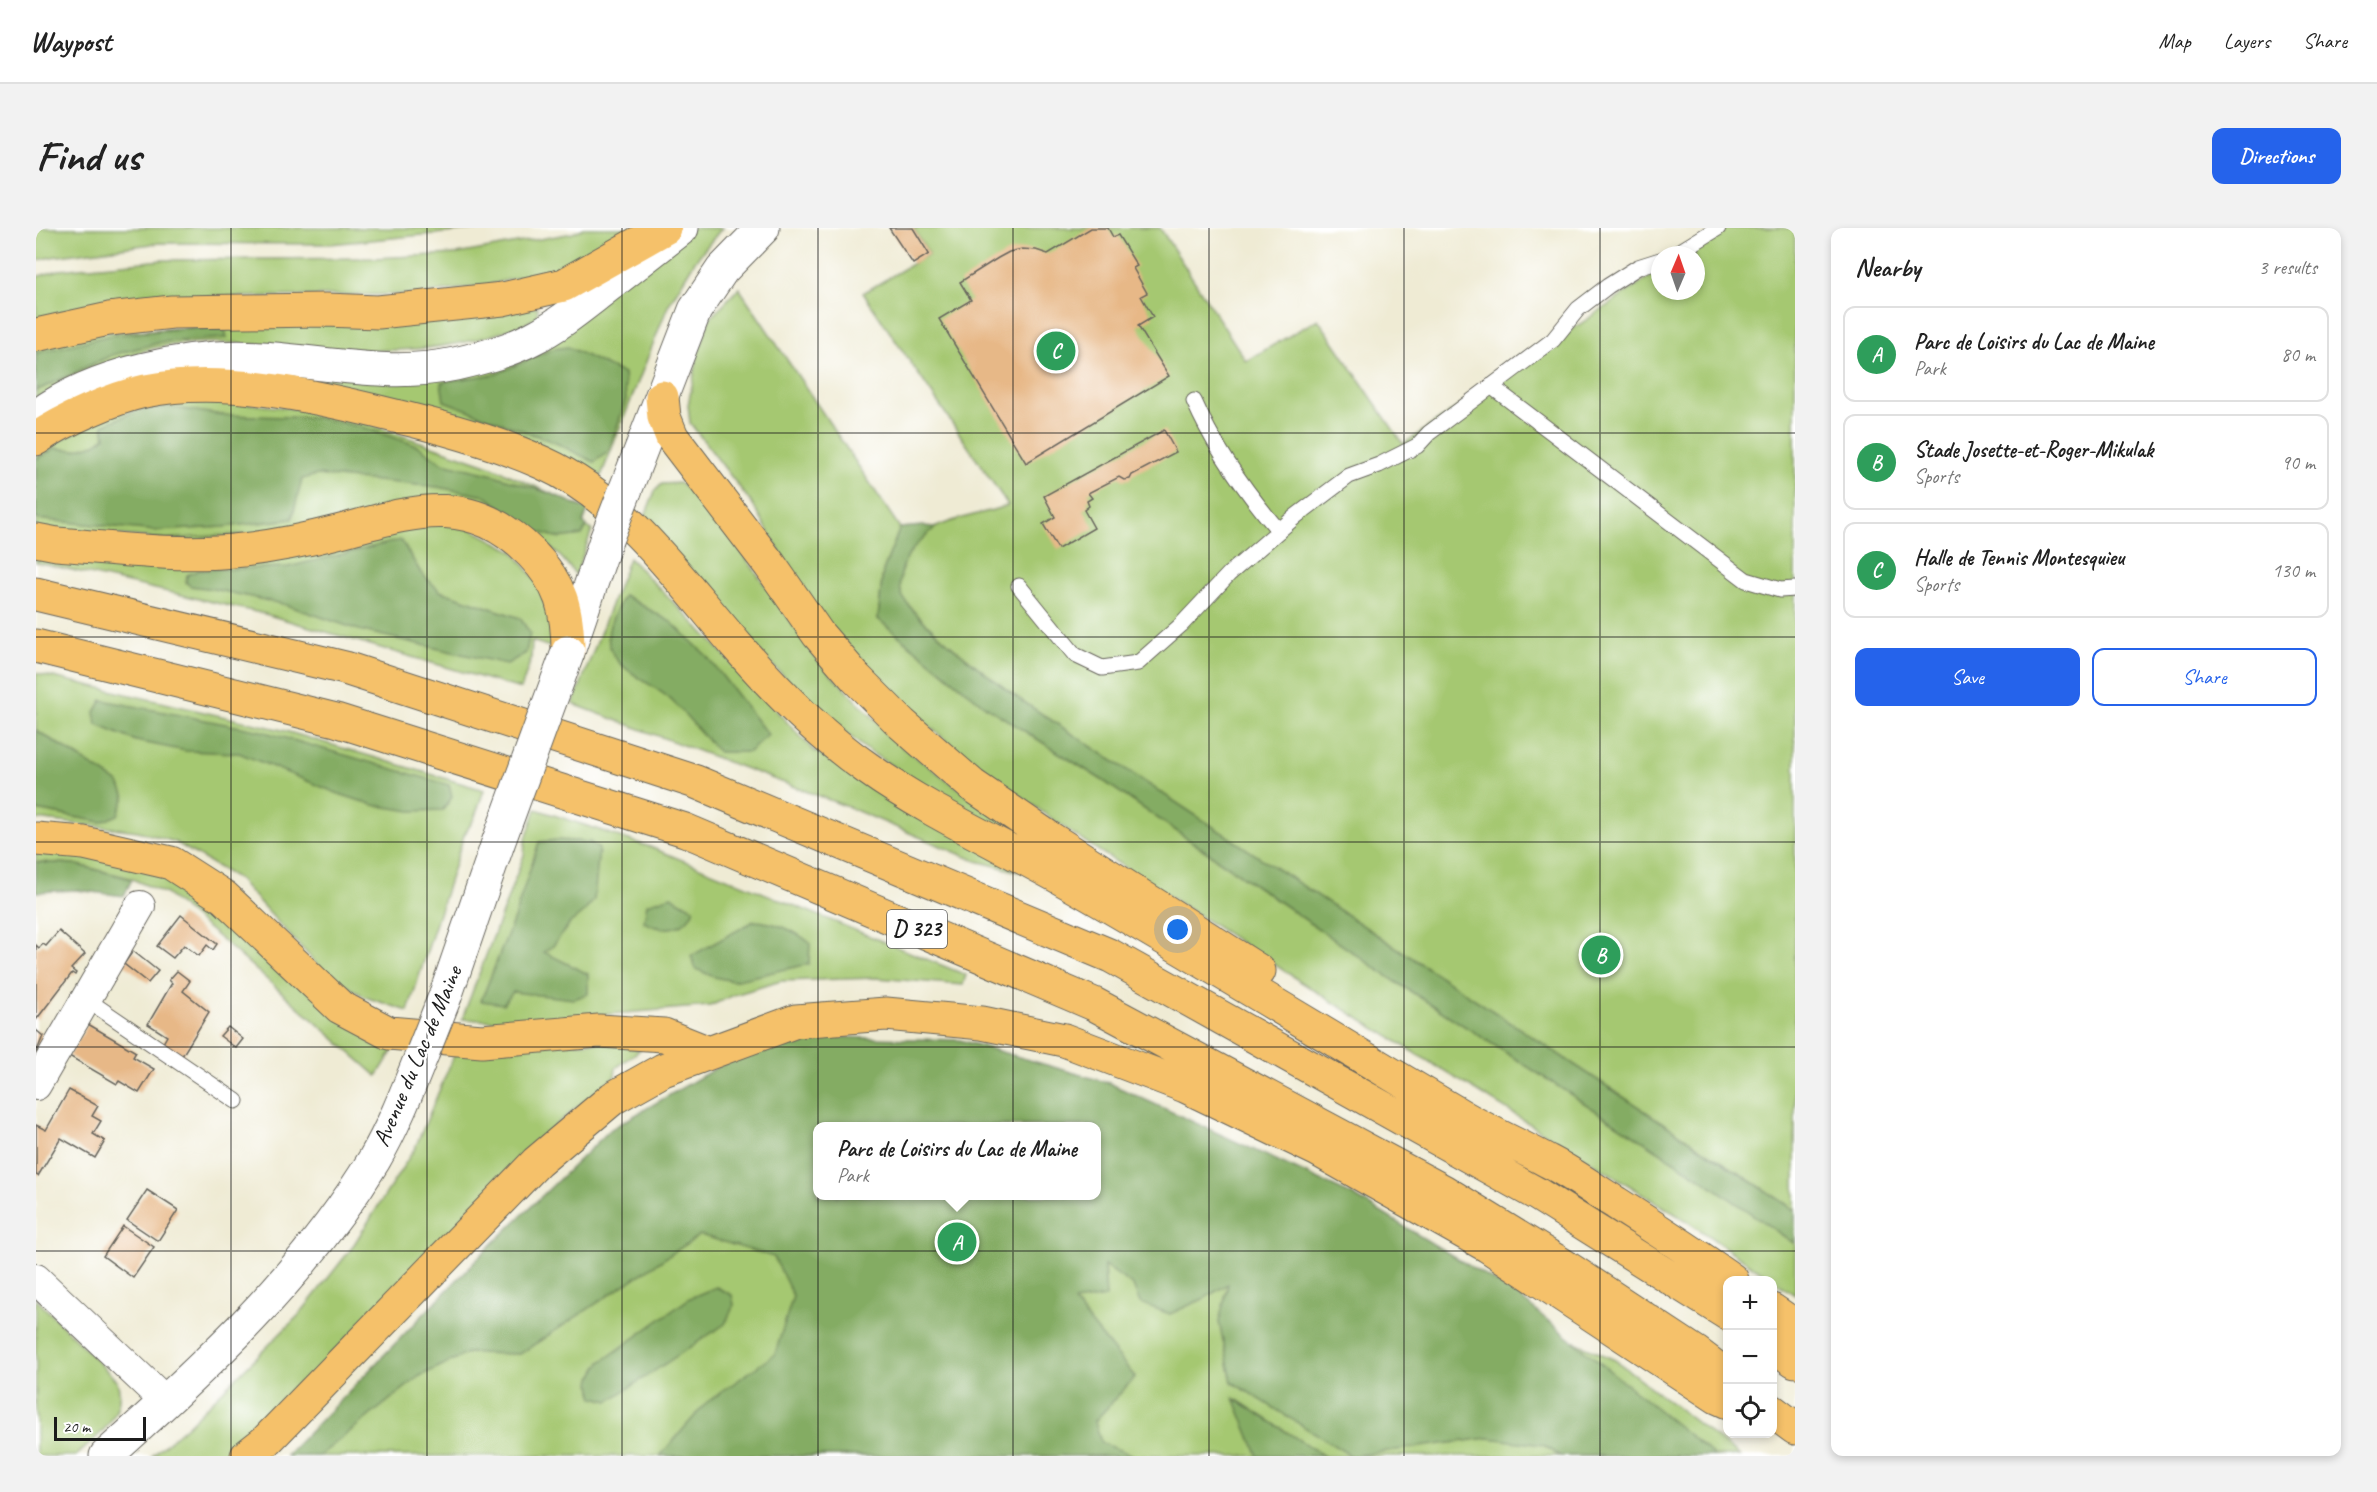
<!DOCTYPE html>
<html lang="en">
<head>
<meta charset="utf-8">
<style>
	:root { --surface:#fff; --page:#f2f2f2; --text:#222; --muted:#767676; --line:#e0e0e0; --accent:#2563eb }
	body { margin:0; font-family:Caveat,sans-serif; background:var(--page); color:var(--text) }
	.controls { position:absolute; right:18px; bottom:18px; display:grid; overflow:hidden; border-radius:12px; box-shadow:0 3px 9px #0003 }
	.controls button { width:54px; height:54px; display:grid; place-items:center; padding:0; border:0; border-bottom:2px solid var(--line); background:var(--surface); color:var(--text); font:30px sans-serif }
	.compass { position:absolute; left:1615px; top:18px; width:54px; height:54px; border-radius:50%; background:var(--surface); box-shadow:0 3px 9px #0003; rotate:2deg }
	.scale { position:absolute; left:18px; bottom:15px; width:92px; box-sizing:border-box; padding-left:6px; border:3px solid #1c1c1c; border-top:0; font-size:16px; line-height:21px; white-space:nowrap; color:#1c1c1c; -webkit-text-stroke:4px #fff; paint-order:stroke }
	.you { position:absolute; left:1142px; top:702px; width:21px; height:21px; margin:-15px; border:4px solid #fff; border-radius:50%; background:#1a73e8; box-shadow:0 0 0 9px #1a73e833 }
	.badge { display:grid; place-items:center; width:39px; height:39px; border-radius:50%; background:var(--accent); color:#fff; font-size:20px; font-weight:700 }
	.pin { position:absolute; translate:-50% -50%; border:3px solid #fff; box-shadow:0 2px 6px #0006 }
	.popup { position:absolute; left:777px; top:894px; width:288px; height:78px; box-sizing:border-box; display:grid; place-content:center; border-radius:12px; background:var(--surface); filter:drop-shadow(0 2px 4px #0005); font-size:20px; white-space:nowrap; color:var(--muted) }
	.popup b { font-size:22px; color:var(--text) }
	.popup::after { content:''; position:absolute; left:50%; top:100%; margin-left:-12px; border:12px solid transparent; border-top-color:var(--surface) }
	.list { margin:0; padding:0; list-style:none }
	h2 { display:flex; justify-content:space-between; align-items:center; height:78px; margin:0; padding:0 24px; font-size:26px }
	h2 small { font-size:20px; font-weight:400; color:var(--muted) }
	.list li { display:grid; grid-template-columns:39px 1fr auto; gap:18px; align-items:center; box-sizing:border-box; height:96px; margin:0 12px 12px; padding:0 12px; border:2px solid var(--line); border-radius:12px }
	.list b { display:block; font-size:22px; white-space:nowrap }
	.list p { margin:0; font-size:20px; white-space:nowrap; color:var(--muted) }
	.list em { font-size:20px; font-style:normal; color:var(--muted) }
	.actions { display:flex; gap:12px; padding:18px 24px }
	.actions a { flex:1; padding:14px 0; border:2px solid var(--accent); border-radius:12px; text-align:center; font-size:21px; color:var(--accent) }
	.actions .main { background:var(--accent); color:#fff }
	.icon { flex:none; width:33px; height:33px; fill:none; stroke:currentColor; stroke-width:2; stroke-linecap:round; stroke-linejoin:round }
	.map { position:relative; flex:none; width:1759px; height:1228px; overflow:hidden; border-radius:12px }
	header { display:flex; align-items:center; gap:36px; box-sizing:border-box; height:84px; padding:0 30px; background:var(--surface); border-bottom:2px solid var(--line) }
	header strong { font-size:28px }
	nav { display:flex; gap:33px; margin-inline-start:auto; font-size:21px }
	.intro { display:flex; align-items:center; justify-content:space-between; box-sizing:border-box; height:144px; padding:0 36px }
	h1 { margin:0; font-size:42px }
	.button { padding:15px 27px; border-radius:12px; background:var(--accent); color:#fff; font-size:21px; font-weight:700 }
	main { display:flex; gap:36px; padding:0 36px }
	aside { flex:1; background:var(--surface); border-radius:12px; box-shadow:0 3px 9px #0003 }
	.map>svg:first-child { display:block }
</style>
</head>
<body>
<header>
<strong>Waypost</strong>
<nav><a>Map</a><a>Layers</a><a>Share</a></nav>
</header>
<div class="intro"><h1>Find us</h1><a class="button">Directions</a></div>
<main>
<div class="map">
<svg width="1759" height="1228" viewBox="0 0 1759 1228">
	<rect width="100%" height="100%" fill="#fff"/>
	<filter id="ink" filterUnits="userSpaceOnUse"><feTurbulence type="fractalNoise" baseFrequency=".0167" numOctaves="2"/><feDisplacementMap in="SourceGraphic" scale="12" xChannelSelector="R" yChannelSelector="G"/><feConvolveMatrix kernelMatrix="1 2 1 2 8 2 1 2 1" color-interpolation-filters="sRGB"/></filter>
	<filter id="wash" filterUnits="userSpaceOnUse"><feTurbulence type="fractalNoise" baseFrequency=".008" numOctaves="4" result="noise"/><feDisplacementMap in="SourceGraphic" scale="24" xChannelSelector="R" yChannelSelector="G"/><feGaussianBlur stdDeviation="1.35" result="paint"/><feColorMatrix in="noise" values="0 0 0 0 0 0 0 0 0 0 0 0 0 0 0 0 0 1.4 0 .05"/><feComposite in="paint" operator="in"/></filter>
	<g filter="url(#wash)">
		<rect width="100%" height="100%" fill="#efebd4"/>
		<!-- green -->
		<path fill="#a5c871" stroke="#607246" stroke-width="1.5" d="M0 0H459L294 16 124 15 15 29 0 33Z
			M548 0H609L526 39 451 57 388 66 126 70 27 84 0 92V49L23 42 127 32 338 30 421 26 537 5Z
			M653 0H686L659 33 632 78 565 248 407 184 397 190 260 148 456 140Z
			M877 0H1124L1210 133 1282 91 1367 216 1624 42V63H1660V27H1647L1687 0H1759V982L983 471C961 454 871 387 865 365 859 338 878 314 899 300 915 290 953 285 972 277L827 65 893 26Z
			M703 60 864 300 847 343 842 391 949 478 1066 552 1360 754 1663 949 1759 1016V1067L1649 992 1287 768 1040 608 930 529 863 473 774 376 717 277 654 195 652 177 662 127 674 90Z
			M502 79 501 90C420 129 332 125 245 118 203 115 160 111 118 120 108 122 97 127 88 131 57 142 29 155 0 170V116L41 106Z
			M143 169 300 185 454 238 552 282 547 296 556 302 540 347 526 330 491 299 450 277 308 291 169 314 0 300V228L8 221 68 189Z
			M643 255 657 264 693 306 784 435 867 520 1021 631 889 559 831 522 789 488 727 428 606 295 619 263 626 256Z
			M420 293 477 323 512 368 518 409 514 419 496 413 495 431 485 461 229 386 0 334V319Z
			M593 330 662 399 778 523 983 644 940 633 812 579 537 476Z
			M0 445 246 502 448 562 438 591 428 607 372 783 329 769 287 743 202 651 139 614 102 603 0 591V582L65 594 46 531 0 502Z
			M500 581 614 619 930 747 927 757 841 750 745 753 698 767 674 778 476 794 426 791 488 627 489 614Z
			M0 623 79 630 175 668 358 821 341 848 186 712 130 666 94 650 38 636 0 634Z
			M567 814 604 822 580 840 579 848 518 898 196 1228H116L152 1197 263 1087 315 1021 379 920 422 818Z
			M782 898V968H1060L1109 919 1579 1132 1704 1228H259L417 1108Z
			M0 1071 81 1153C92 1186 62 1208 40 1228H0Z"/>
		<!-- forest -->
		<path fill="#84ac63" stroke="#506440" stroke-width="1.5" fill-rule="evenodd" d="M148 100 189 101 191 110 126 114 76 127 0 163V125L71 108Z
			M532 119 588 146 590 171 583 193 572 224 558 234 520 215 408 173 405 154 460 146 516 121Z
			M132 179 188 187 282 190 326 199 382 218 406 235 458 247 519 267 552 282 547 295 551 298 546 307 523 310 500 303 449 268 401 259 281 247 266 251 256 291 187 299 120 303 0 291V231L19 220 39 222 59 216 69 209 67 197 102 182Z
			M887 298 900 299C879 316 860 334 865 364 869 386 961 454 983 471L1759 982V1016L1663 949 1360 754 1066 552 949 478 842 391 847 343 864 300Z
			M365 312 385 345 404 363 484 390 494 405 490 425 471 436 412 423 323 402 247 376 177 361 154 358 150 354 151 347 163 342 252 339Z
			M588 367 635 394 670 427 732 507 713 524H683C666 508 653 489 636 473 613 450 562 439 574 397 577 387 583 377 588 367Z
			M66 472 225 503 413 557 416 569 407 582 375 583 337 577 303 566 203 525 150 523 100 513 61 497 59 484Z
			M0 502 83 555 89 569 82 587 65 594 0 582Z
			M521 612 554 614 563 621 558 672 548 684 534 695 517 718 508 724 552 746V766L538 771 477 764 467 776 445 773 478 690 503 614Z
			M0 634 38 636 96 651 88 668 40 662 0 664Z
			M635 668 658 681C650 703 626 704 608 694L611 676Z
			M718 693C740 694 757 701 774 715L773 736 697 753 678 749 660 741 655 728Z
			M792 809 924 812 1073 855 1318 968 1478 1065 1679 1228H1524L1507 1217 1452 1210 1315 1228 1196 1154 1183 1094 1192 1056 1167 1071 1134 1086 1104 1075 1097 1058 1068 1037 1070 1069 1038 1074 1099 1149 1059 1193 1065 1215 1099 1228H624L670 1175 739 1126 757 1068 738 1029 664 1007 484 1126 432 1125 384 1148 283 1228H250L445 1027 575 901 697 830ZM782 898H1060V968H782Z
			M680 1059 696 1067 698 1077 689 1096 573 1173 558 1169C552 1154 556 1147 565 1134L654 1070Z
			M1198 1170 1288 1228H1222Z"/>
		<g id="blocks">
			<!-- building -->
			<path fill="#e7b887" d="M853 0H877L893 26 877 36Z
				M1055 0H1072L1077 9 1082 7 1101 38 1097 40 1111 65 1105 68 1117 89 1102 98 1133 148 990 235 903 91 935 72 924 54 962 30 973 24 986 21 1000 22 1012 26Z
				M1128 202 1140 224 1096 247 1094 251 1088 252 1083 249 1052 265 1056 270 1051 273 1053 278 1048 282 1058 300 1022 321 1007 296 1019 289 1008 268Z
				M145 687 181 716 177 722 171 717 163 728 148 717 137 730 121 718Z
				M23 703 49 726 35 741 40 745 39 747 36 745 0 792V717L3 720 7 716 10 718Z
				M97 723 122 743 112 755 88 736Z
				M141 743 154 753 147 763 173 784 146 828 126 817 131 808 112 796 136 755 133 752Z
				M52 796 100 824 97 829 118 841 103 865 83 853 81 856 33 828Z
				M192 799 207 811 200 820 184 808Z
				M0 802 7 808 0 825Z
				M33 862 62 878 56 888 65 893 57 906 69 913 59 930 25 910 2 948 0 947V897L10 902Z
				M111 962 142 982 122 1013 91 992Z
				M87 998 118 1019 97 1050 67 1028Z"/>
		</g>
	</g>
	<g filter="url(#ink)">
		<use href="#blocks" fill-opacity="0" stroke="#66645c" stroke-width="1.5"/>
		<g fill="none" stroke-linecap="round" stroke-linejoin="round">
			<defs>
				<path id="service" d="M1638 27 1682 0
					M1455 158 1710 352 1744 362 1759 361
					M1158 173C1179 221 1209 263 1243 303
					M983 358 1039 427 1066 440 1102 435 1145 397 1193 346 1260 288 1313 248 1343 237 1381 218 1393 205 1517 112 1542 81 1572 58 1602 39 1624 32
					M50 771 200 873"/>
				<path id="minor" d="M0 857 104 678
					M0 1051 130 1174"/>
				<path id="tertiary" d="M0 189C55 146 155 125 225 130 290 134 354 150 419 136 445 130 473 123 497 110 521 98 542 81 564 64 591 43 619 21 646 0
					M589 263 659 82 686 42 727 0
					M532 424 570 312
					M410 766 461 618
					M70 1228C170 1138 268 1048 338 932 358 898 372 861 387 824"/>
				<path id="trunk" d="M0 107 73 91 136 84 290 82 342 84 467 71 528 57 629 0
					M626 169 628 189 636 209 734 337 782 406 820 450 866 496 936 557 1012 609 1223 743
					M0 211C27 192 77 170 109 163 186 147 279 168 355 187 406 199 458 213 507 235 589 272 643 351 701 418 740 463 782 506 831 540 890 582 958 613 1021 648 1157 725 1290 808 1424 887 1452 904 1483 917 1512 933 1536 945 1557 961 1580 975 1619 1000 1658 1025 1696 1052
					M0 312 21 316C83 321 145 329 207 322 239 318 270 312 301 304 376 284 432 262 495 325 525 356 532 382 532 424
					M0 366 309 440 660 554 1075 728 1501 966 1692 1086
					M0 418 300 492 649 602 1058 776 1407 963 1530 1039 1659 1124 1692 1149
					M0 611 48 615 135 635 188 669 304 779 353 805 446 813 563 803 628 807 673 825
					M1736 1082 1759 1098
					M1736 1117 1759 1133
					M1736 1183 1759 1200
					M211 1228 230 1213 501 934 577 870 627 842 760 793 850 786 946 795 1028 812 1149 858 1282 922 1452 1018 1681 1169 1692 1174"/>
			</defs>
			<!-- service casing -->
			<use href="#service" stroke="#66645c" stroke-width="17"/>
			<!-- minor casing -->
			<use href="#minor" stroke="#66645c" stroke-width="32"/>
			<!-- tertiary casing -->
			<use href="#tertiary" stroke="#66645c" stroke-width="35"/>
			<!-- trunk casing -->
			<use href="#trunk" stroke="#66645c" stroke-width="35"/>
			<!-- service -->
			<use href="#service" stroke="#fff" stroke-width="15"/>
			<!-- minor -->
			<use href="#minor" stroke="#fff" stroke-width="30"/>
			<!-- tertiary -->
			<use href="#tertiary" stroke="#fff" stroke-width="33"/>
			<!-- trunk -->
			<use href="#trunk" stroke="#f5c16b" stroke-width="33"/>
			<defs>
				<path id="tertiary-bridge" d="M570 312 589 263
					M461 618 532 424
					M387 824 410 766"/>
			</defs>
			<!-- tertiary-bridge casing -->
			<use href="#tertiary-bridge" stroke="#66645c" stroke-width="35" stroke-linecap="butt"/>
			<!-- tertiary-bridge -->
			<use href="#tertiary-bridge" stroke="#fff" stroke-width="33"/>
		</g>
	</g>
	<!-- grid -->
	<path fill="none" stroke="#1c1c1c" stroke-width="1.5" stroke-opacity="0.55" d="M195 0V1228M391 0V1228M586 0V1228M782 0V1228M977 0V1228M1173 0V1228M1368 0V1228M1564 0V1228M0 205H1759M0 409H1759M0 614H1759M0 819H1759M0 1023H1759"/>
	<g text-anchor="middle" dominant-baseline="central" stroke-width="5" stroke-linejoin="round" paint-order="stroke">
		<!-- shield labels -->
		<rect fill="#fff" stroke="#606060" stroke-width="1.5" x="851" y="682" width="60" height="38" rx="4.5"/>
		<g font-size="22" font-weight="bold" fill="#1c1c1c">
			<text x="881" y="701">D 323</text>
		</g>
		<!-- street labels -->
		<g font-size="24" fill="#1c1c1c" stroke="#fff">
			<text transform="translate(381 828) rotate(-67)">Avenue du Lac de Maine</text>
		</g>
	</g>
</svg>
<div class="controls">
<button>+</button>
<button>−</button>
<button><svg class="icon" aria-label="locate" viewBox="0 0 24 24"><circle cx="12" cy="12" r="6"/><path d="M12 2v4M12 18v4M2 12h4M18 12h4"/></svg></button>
</div>
<svg class="compass" viewBox="-18 -18 36 36"><path d="M0-13l5 13h-10z" fill="#e53935"/><path d="M0 13l5-13h-10z" fill="#767676"/></svg>
<div class="scale">20 m</div>
<div class="you"></div>
<div class="pin badge" style="left:921px;top:1014px;background:#2e9e5b">A</div>
<div class="popup"><b>Parc de Loisirs du Lac de Maine</b>Park</div>
<div class="pin badge" style="left:1565px;top:727px;background:#2e9e5b">B</div>
<div class="pin badge" style="left:1020px;top:123px;background:#2e9e5b">C</div>
</div>
<aside>
<h2>Nearby<small>3 results</small></h2>
<ul class="list">
<li><span class="badge" style="background:#2e9e5b">A</span><div><b>Parc de Loisirs du Lac de Maine</b><p>Park</p></div><em>80 m</em></li>
<li><span class="badge" style="background:#2e9e5b">B</span><div><b>Stade Josette-et-Roger-Mikulak</b><p>Sports</p></div><em>90 m</em></li>
<li><span class="badge" style="background:#2e9e5b">C</span><div><b>Halle de Tennis Montesquieu</b><p>Sports</p></div><em>130 m</em></li>
</ul>
<div class="actions"><a class="main">Save</a><a>Share</a></div>
</aside>
</main>
</body>
</html>
